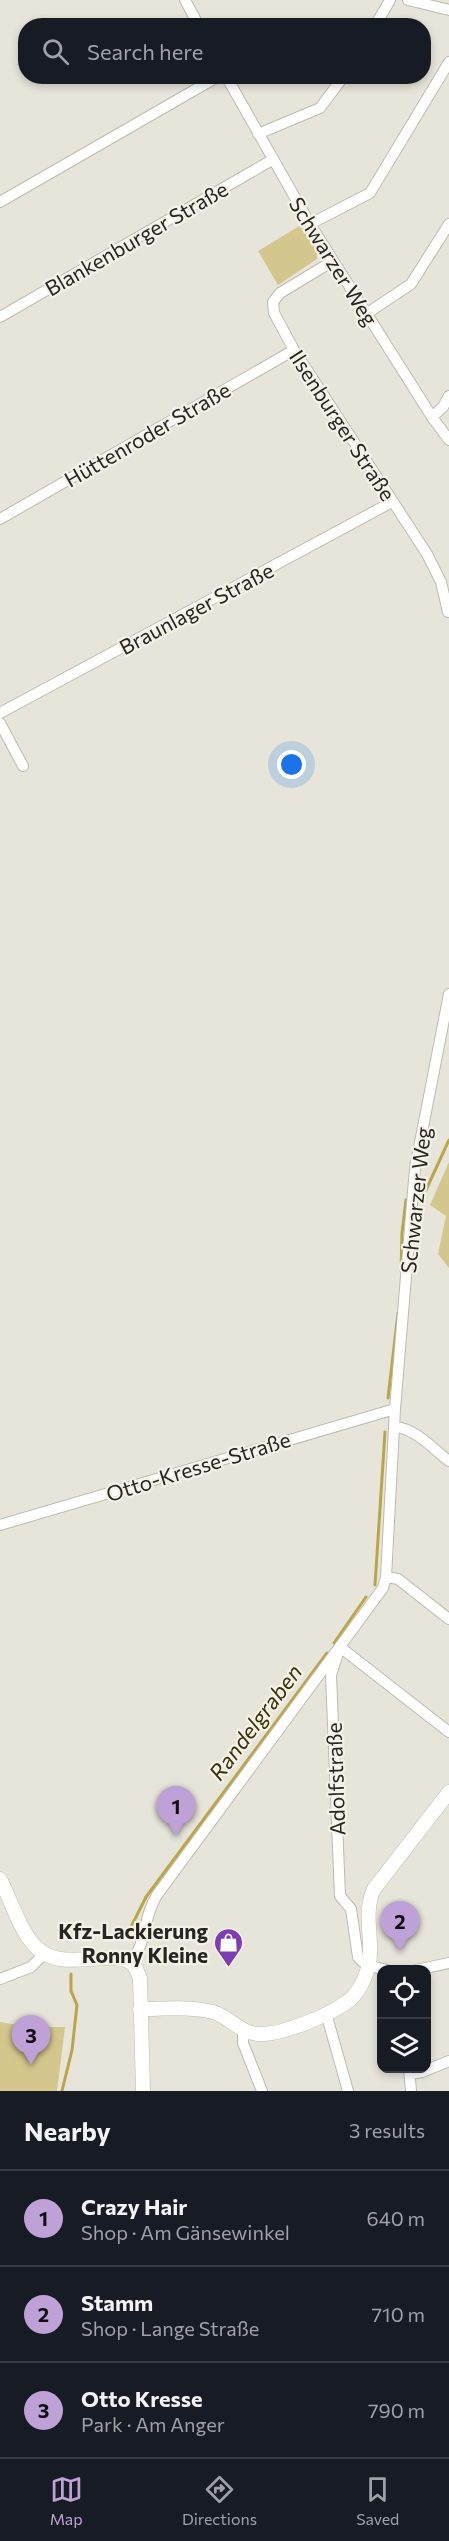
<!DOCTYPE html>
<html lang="en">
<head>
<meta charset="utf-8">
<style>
	:root { --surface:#171b24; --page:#242831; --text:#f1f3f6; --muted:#9ea1a6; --line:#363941; --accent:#bda1d7 }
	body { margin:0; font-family:Commissioner,sans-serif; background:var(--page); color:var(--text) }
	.controls { position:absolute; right:18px; bottom:18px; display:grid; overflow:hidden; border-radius:12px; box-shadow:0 3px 9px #0003 }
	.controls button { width:54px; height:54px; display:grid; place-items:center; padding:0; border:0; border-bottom:2px solid var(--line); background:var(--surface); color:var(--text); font:30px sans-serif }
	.you { position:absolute; left:292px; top:765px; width:21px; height:21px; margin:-15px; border:4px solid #fff; border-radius:50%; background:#1a73e8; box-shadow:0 0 0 9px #1a73e833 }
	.badge { display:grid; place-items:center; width:39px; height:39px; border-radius:50%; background:var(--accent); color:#111; font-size:20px; font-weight:700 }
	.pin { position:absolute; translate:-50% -50px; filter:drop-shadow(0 2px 3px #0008) }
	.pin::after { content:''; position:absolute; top:32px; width:21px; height:18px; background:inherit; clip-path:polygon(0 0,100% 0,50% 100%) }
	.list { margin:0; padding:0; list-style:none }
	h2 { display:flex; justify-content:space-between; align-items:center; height:78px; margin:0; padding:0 24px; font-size:26px }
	h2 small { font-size:20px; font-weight:400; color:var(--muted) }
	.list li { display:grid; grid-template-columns:39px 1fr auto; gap:18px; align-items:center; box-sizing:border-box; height:96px; padding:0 24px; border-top:2px solid var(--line) }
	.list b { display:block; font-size:22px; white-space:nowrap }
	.list p { margin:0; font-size:20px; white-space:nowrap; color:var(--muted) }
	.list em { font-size:20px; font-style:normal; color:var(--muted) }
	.icon { flex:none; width:33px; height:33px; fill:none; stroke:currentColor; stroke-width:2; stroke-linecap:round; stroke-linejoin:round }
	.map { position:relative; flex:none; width:449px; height:2091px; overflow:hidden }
	.search { position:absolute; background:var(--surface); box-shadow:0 3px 9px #0003; left:18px; right:18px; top:18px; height:66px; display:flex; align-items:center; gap:15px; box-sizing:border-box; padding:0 21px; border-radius:24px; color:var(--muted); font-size:22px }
	.sheet { height:366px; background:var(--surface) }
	nav { display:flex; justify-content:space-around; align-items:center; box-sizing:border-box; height:84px; border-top:2px solid var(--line); background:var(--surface); font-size:16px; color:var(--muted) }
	nav a { display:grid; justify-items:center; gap:3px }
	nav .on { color:var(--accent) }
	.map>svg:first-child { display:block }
</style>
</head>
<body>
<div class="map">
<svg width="449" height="2091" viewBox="0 0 449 2091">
	<rect width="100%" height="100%" fill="#e7e5da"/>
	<!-- green -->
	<path fill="#d4c78e" d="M301 225 317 251V259L278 285 258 251Z
		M449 1162V1268L438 1254 446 1216 430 1205Z
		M0 2022 30 2027H65L57 2091H0Z"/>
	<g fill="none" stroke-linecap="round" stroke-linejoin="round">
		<!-- stream -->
		<path stroke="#baa548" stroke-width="3" d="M415 1196 426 1190 449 1140
			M401 1271 402 1233 406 1200 409 1199
			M388 1398 398 1313
			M375 1585 385 1432
			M334 1643 366 1597
			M130 1929 146 1897 327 1653
			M62 2091 72 2050 77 2005 71 1991V1974"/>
		<defs>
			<path id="minor" d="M185 0 199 26
				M408 0 449 10
				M375 26 390 0
				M226 76 310 224 432 417 449 440
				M258 134 320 108 344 76
				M0 202 219 76
				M310 224 370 193 449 62
				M333 261 280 293 273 302 274 313 294 350 427 554 441 582 448 612
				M366 314 411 284 449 224
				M0 317 272 160
				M432 417 443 407 449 396
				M0 519 294 350
				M0 713 392 502
				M0 723 23 766
				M395 1427C415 1428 433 1449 449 1461
				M0 1525 395 1409
				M386 1577 398 1579 449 1619
				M131 1963C147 1942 143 1917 157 1895L383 1588 386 1577 395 1409 415 1168 449 994
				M387 1970C376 1967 365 1967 358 1957L351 1909 340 1896 331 1675 340 1647 449 1732
				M416 1970 449 1963
				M0 1979 31 1967 44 1954
				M326 2013 348 2091
				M243 2030V2043L262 2091
				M409 2068 411 2091
				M410 2074 422 2072 449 2061"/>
			<path id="tertiary" d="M0 1879C10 1898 21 1934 37 1948 63 1974 113 1946 134 1965L140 1978 143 2091
				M140 2009C163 2009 191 2006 213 2012 230 2017 240 2033 258 2034 281 2036 335 2013 352 1998 358 1991 363 1983 366 1974 377 1946 361 1916 374 1889L449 1792"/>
		</defs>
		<!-- minor casing -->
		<use href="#minor" stroke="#bdbbb0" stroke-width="12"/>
		<!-- tertiary casing -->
		<use href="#tertiary" stroke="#bdbbb0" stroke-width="15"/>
		<!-- minor -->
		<use href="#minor" stroke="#fff" stroke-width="10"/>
		<!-- tertiary -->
		<use href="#tertiary" stroke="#fff" stroke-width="14"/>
	</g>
	<!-- icons -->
	<defs>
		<symbol id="shop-pin" viewBox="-11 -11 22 30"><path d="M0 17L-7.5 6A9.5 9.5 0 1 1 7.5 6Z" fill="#7e3db2" stroke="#f4f2e7"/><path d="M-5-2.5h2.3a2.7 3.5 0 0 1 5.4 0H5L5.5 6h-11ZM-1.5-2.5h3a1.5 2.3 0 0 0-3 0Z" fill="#fff"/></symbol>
	</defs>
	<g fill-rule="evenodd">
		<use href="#shop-pin" x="212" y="1926" width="33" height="45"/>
	</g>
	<g text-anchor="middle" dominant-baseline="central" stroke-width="4.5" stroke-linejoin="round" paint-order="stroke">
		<!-- street labels -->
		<g font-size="21" fill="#262521" stroke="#f4f2e7">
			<text transform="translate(136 238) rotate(-30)">Blankenburger Straße</text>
			<text transform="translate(334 261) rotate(58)">Schwarzer Weg</text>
			<text transform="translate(343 425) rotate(57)">Ilsenburger Straße</text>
			<text transform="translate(147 434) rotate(-30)">Hüttenroder Straße</text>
			<text transform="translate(196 608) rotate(-28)">Braunlager Straße</text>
			<text transform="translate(415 1200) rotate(-84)">Schwarzer Weg</text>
			<text transform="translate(198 1466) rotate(-17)">Otto-Kresse-Straße</text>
			<text transform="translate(335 1779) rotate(-92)">Adolfstraße</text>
		</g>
		<!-- poi labels -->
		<g font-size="21" font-weight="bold" fill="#262521" stroke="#f4f2e7" text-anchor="end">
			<text x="208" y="1930">Kfz-Lackierung<tspan x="208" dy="24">Ronny Kleine</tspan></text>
		</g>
		<!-- water labels -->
		<g font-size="22" font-style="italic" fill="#393006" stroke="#f4f2e7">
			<text transform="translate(255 1722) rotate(-53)">Randelgraben</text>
		</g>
	</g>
</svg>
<div class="controls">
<button><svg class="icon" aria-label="locate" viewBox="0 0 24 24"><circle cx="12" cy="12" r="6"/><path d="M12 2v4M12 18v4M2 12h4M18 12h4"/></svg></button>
<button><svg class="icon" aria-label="layers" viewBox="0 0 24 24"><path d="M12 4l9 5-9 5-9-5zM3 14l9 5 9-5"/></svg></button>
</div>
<div class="you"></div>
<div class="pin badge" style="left:176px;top:1836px">1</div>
<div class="pin badge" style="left:400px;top:1951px">2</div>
<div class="pin badge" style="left:31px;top:2065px">3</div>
<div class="search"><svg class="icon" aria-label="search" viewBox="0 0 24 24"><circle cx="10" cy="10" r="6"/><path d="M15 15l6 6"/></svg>Search here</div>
</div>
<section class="sheet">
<h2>Nearby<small>3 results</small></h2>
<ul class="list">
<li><span class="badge">1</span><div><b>Crazy Hair</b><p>Shop · Am Gänsewinkel</p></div><em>640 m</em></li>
<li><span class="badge">2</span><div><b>Stamm</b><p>Shop · Lange Straße</p></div><em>710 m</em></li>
<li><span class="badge">3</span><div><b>Otto Kresse</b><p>Park · Am Anger</p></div><em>790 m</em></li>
</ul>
</section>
<nav>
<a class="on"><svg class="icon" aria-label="map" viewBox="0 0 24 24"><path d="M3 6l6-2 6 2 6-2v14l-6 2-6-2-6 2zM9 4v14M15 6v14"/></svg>Map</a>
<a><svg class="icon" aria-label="directions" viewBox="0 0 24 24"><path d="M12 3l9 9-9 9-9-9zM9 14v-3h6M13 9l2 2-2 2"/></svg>Directions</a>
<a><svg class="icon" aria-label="saved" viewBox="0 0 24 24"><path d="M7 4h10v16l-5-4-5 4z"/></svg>Saved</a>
</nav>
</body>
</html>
